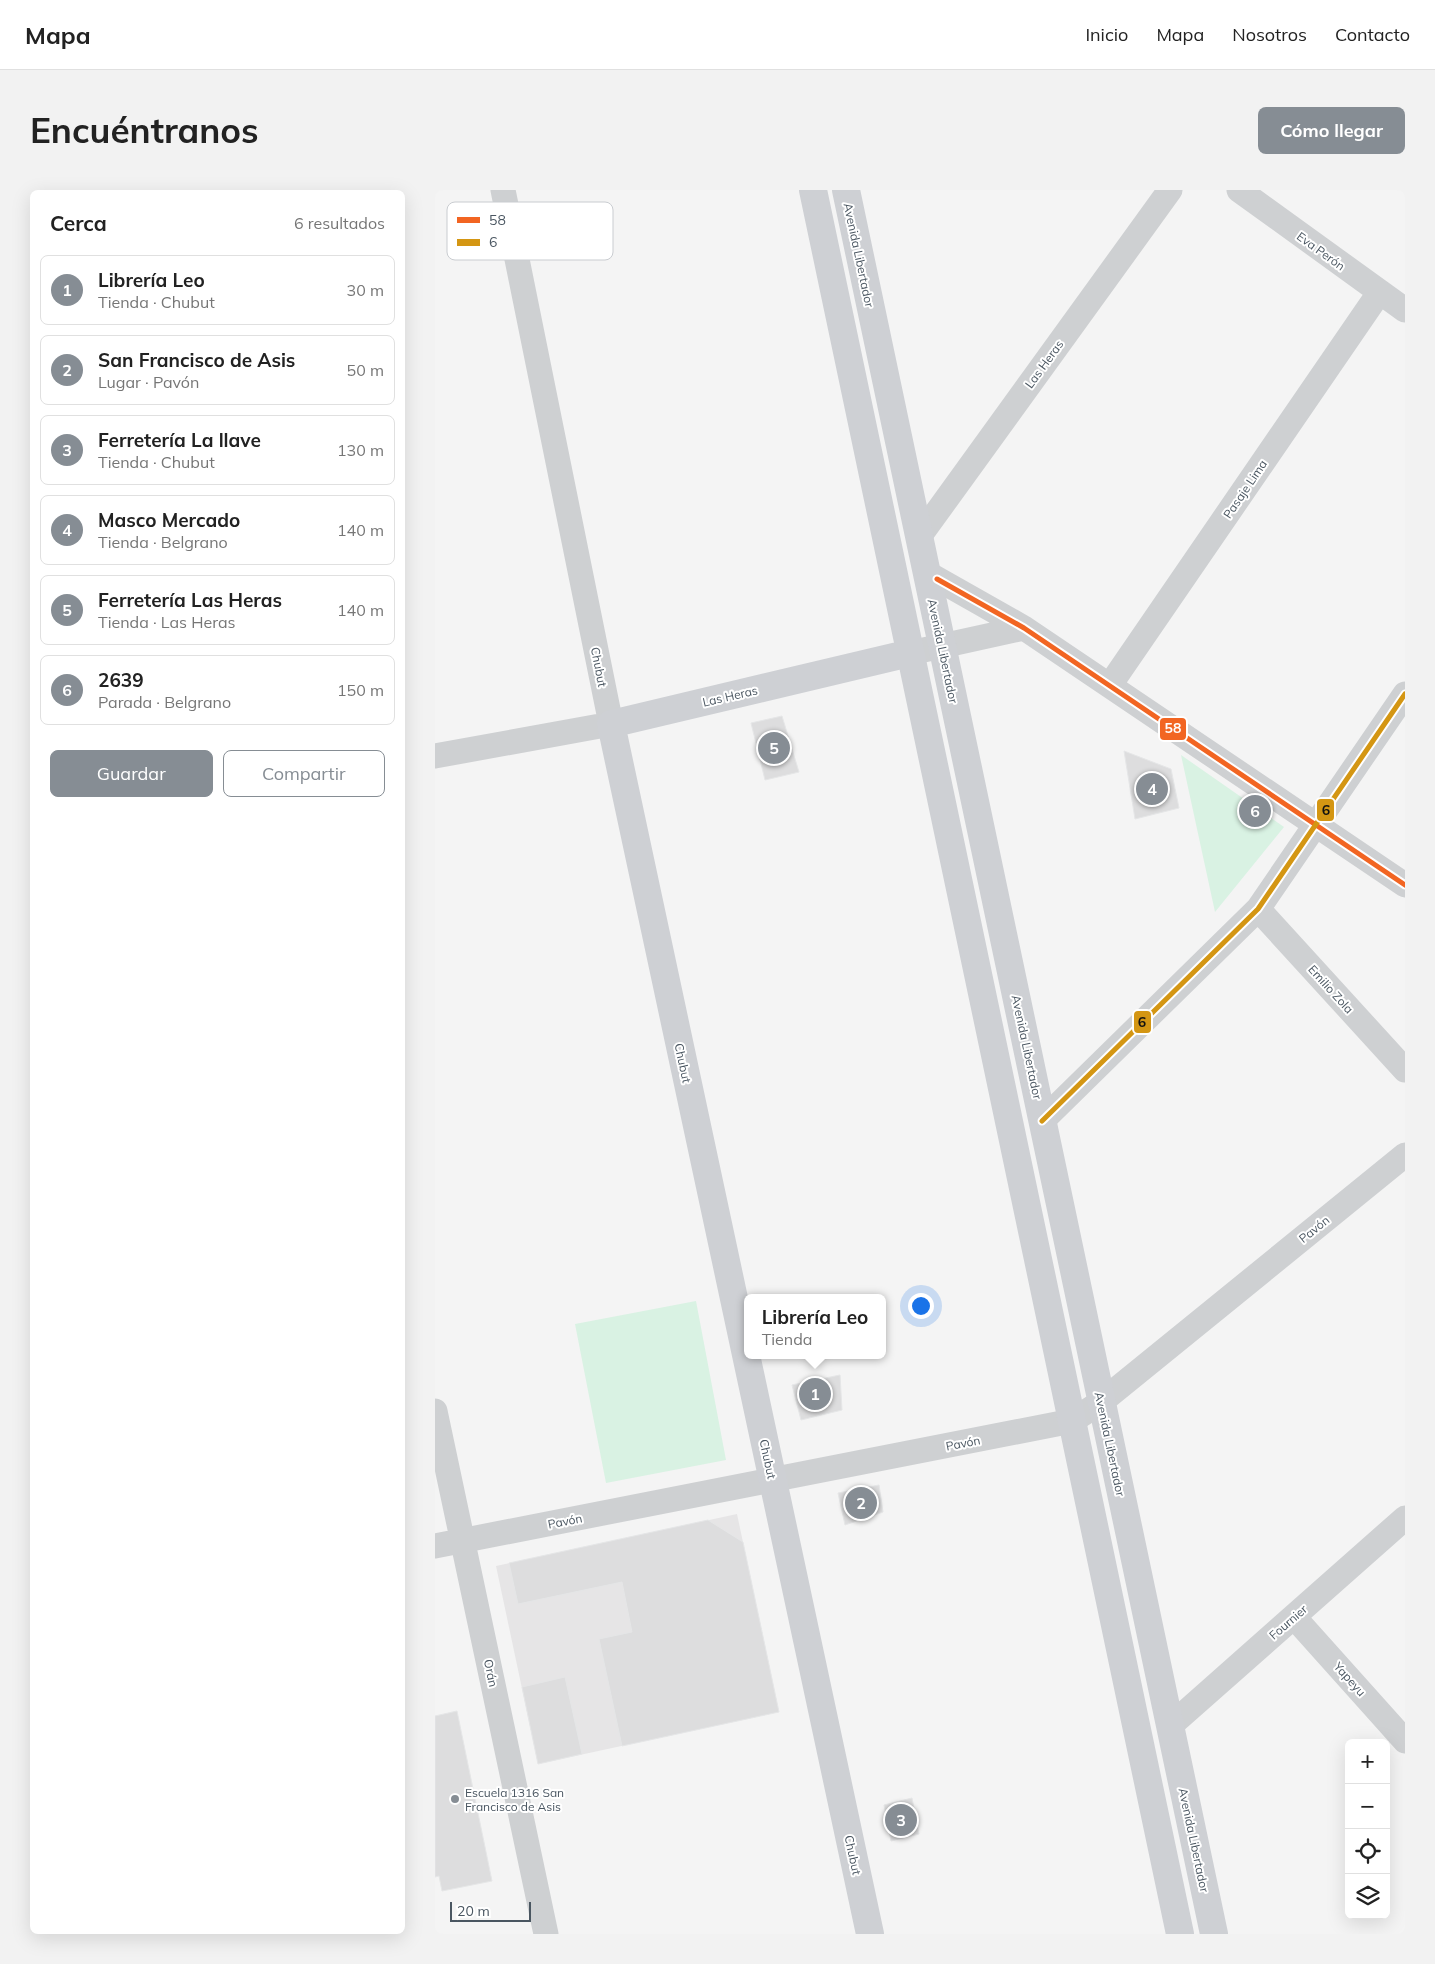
<!DOCTYPE html>
<html lang="es">
<head>
<meta charset="utf-8">
<style>
	:root { --surface:#fff; --page:#f2f2f2; --text:#222; --muted:#767676; --line:#e0e0e0; --accent:#868d94 }
	body { margin:0; font-family:Mulish,sans-serif; background:var(--page); color:var(--text) }
	.controls { position:absolute; right:15px; bottom:15px; display:grid; overflow:hidden; border-radius:8px; box-shadow:0 5px 20px #0002 }
	.controls button { width:45px; height:45px; display:grid; place-items:center; padding:0; border:0; border-bottom:1px solid var(--line); background:var(--surface); color:var(--text); font:25px sans-serif }
	.scale { position:absolute; left:15px; bottom:12px; width:81px; box-sizing:border-box; padding-left:5px; border:2px solid #4a5661; border-top:0; font-size:14px; line-height:18px; white-space:nowrap; color:#4a5661; -webkit-text-stroke:4px #fff; paint-order:stroke }
	.you { position:absolute; left:485px; top:1115px; width:18px; height:18px; margin:-12px; border:4px solid #fff; border-radius:50%; background:#1a73e8; box-shadow:0 0 0 8px #1a73e833 }
	.badge { display:grid; place-items:center; width:32px; height:32px; border-radius:50%; background:var(--accent); color:#fff; font-size:16px; font-weight:700 }
	.pin { position:absolute; translate:-50% -50%; border:2px solid #fff; box-shadow:0 1px 5px #0006 }
	.popup { position:absolute; left:309px; top:1104px; width:142px; height:65px; box-sizing:border-box; display:grid; place-content:center; border-radius:8px; background:var(--surface); filter:drop-shadow(0 1px 4px #0005); font-size:16px; white-space:nowrap; color:var(--muted) }
	.popup b { font-size:19px; color:var(--text) }
	.popup::after { content:''; position:absolute; left:50%; top:100%; margin-left:-10px; border:10px solid transparent; border-top-color:var(--surface) }
	.list { margin:0; padding:0; list-style:none }
	h2 { display:flex; justify-content:space-between; align-items:center; height:65px; margin:0; padding:0 20px; font-size:21px }
	h2 small { font-size:16px; font-weight:400; color:var(--muted) }
	.list li { display:grid; grid-template-columns:32px 1fr auto; gap:15px; align-items:center; box-sizing:border-box; height:70px; margin:0 10px 10px; padding:0 10px; border:1px solid var(--line); border-radius:8px }
	.list b { display:block; font-size:19px; white-space:nowrap }
	.list p { margin:0; font-size:16px; white-space:nowrap; color:var(--muted) }
	.list em { font-size:16px; font-style:normal; color:var(--muted) }
	.actions { display:flex; gap:10px; padding:15px 20px }
	.actions a { flex:1; padding:11px 0; border:1px solid var(--accent); border-radius:8px; text-align:center; font-size:18px; color:var(--accent) }
	.actions .main { background:var(--accent); color:#fff }
	.icon { flex:none; width:28px; height:28px; fill:none; stroke:currentColor; stroke-width:2; stroke-linecap:round; stroke-linejoin:round }
	.map { position:relative; flex:none; width:970px; height:1744px; overflow:hidden; border-radius:8px }
	header { display:flex; align-items:center; gap:30px; box-sizing:border-box; height:70px; padding:0 25px; background:var(--surface); border-bottom:1px solid var(--line) }
	header strong { font-size:24px }
	nav { display:flex; gap:28px; margin-inline-start:auto; font-size:18px }
	.intro { display:flex; align-items:center; justify-content:space-between; box-sizing:border-box; height:120px; padding:0 30px }
	h1 { margin:0; font-size:35px }
	.button { padding:12px 22px; border-radius:8px; background:var(--accent); color:#fff; font-size:18px; font-weight:700 }
	main { display:flex; gap:30px; padding:0 30px }
	aside { flex:1; background:var(--surface); border-radius:8px; box-shadow:0 5px 20px #0002 }
	.map>svg:first-child { display:block }
</style>
</head>
<body>
<header>
<strong>Mapa</strong>
<nav><a>Inicio</a><a>Mapa</a><a>Nosotros</a><a>Contacto</a></nav>
</header>
<div class="intro"><h1>Encuéntranos</h1><a class="button">Cómo llegar</a></div>
<main>
<aside>
<h2>Cerca<small>6 resultados</small></h2>
<ul class="list">
<li><span class="badge">1</span><div><b>Librería Leo</b><p>Tienda · Chubut</p></div><em>30 m</em></li>
<li><span class="badge">2</span><div><b>San Francisco de Asis</b><p>Lugar · Pavón</p></div><em>50 m</em></li>
<li><span class="badge">3</span><div><b>Ferretería La llave</b><p>Tienda · Chubut</p></div><em>130 m</em></li>
<li><span class="badge">4</span><div><b>Masco Mercado</b><p>Tienda · Belgrano</p></div><em>140 m</em></li>
<li><span class="badge">5</span><div><b>Ferretería Las Heras</b><p>Tienda · Las Heras</p></div><em>140 m</em></li>
<li><span class="badge">6</span><div><b>2639</b><p>Parada · Belgrano</p></div><em>150 m</em></li>
</ul>
<div class="actions"><a class="main">Guardar</a><a>Compartir</a></div>
</aside>
<div class="map">
<svg width="970" height="1744" viewBox="0 0 970 1744">
	<rect width="100%" height="100%" fill="#f4f4f4"/>
	<!-- education -->
	<path fill="#e6e5e6" d="M302 1324 344 1522 103 1574 61 1376Z"/>
	<!-- green -->
	<path fill="#d9f2e3" d="M746 565 849 637 780 722Z
		M261 1111 291 1270 171 1293 140 1134Z"/>
	<!-- building -->
	<path fill="#ddddde" stroke="#e5e6e7" d="M347 526 364 582 330 590 316 533Z
		M689 561 736 579 744 618 700 629Z
		M405 1185 407 1220 366 1230 357 1195Z
		M444 1295 448 1322 410 1335 403 1303Z
		M273 1330 308 1352 344 1522 187 1556 164 1449 197 1442 187 1392 83 1414 74 1373Z
		M130 1487 147 1564 103 1574 87 1497Z
		M22 1521 57 1691 7 1701 4 1686 0 1687V1526Z
		M477 1608 484 1644 456 1651 449 1615Z"/>
	<g fill="none" stroke-linecap="round" stroke-linejoin="round">
		<!-- street -->
		<path stroke="#ced0d2" stroke-width="25" d="M804 0 970 120
			M484 347 735 0
			M492 383 589 438 970 695
			M475 463 589 438
			M675 495 944 103
			M0 566 176 534 68 0
			M823 719 970 880
			M607 931 823 719 970 504
			M0 1221 111 1744
			M0 1356 637 1231 666 1212 970 965
			M859 1427 970 1551
			M735 1536 970 1328"/>
		<!-- secondary -->
		<path stroke="#ced0d4" stroke-width="28" d="M378 0 745 1744
			M411 0 779 1744
			M435 1744 176 534 475 463"/>
		<defs>
			<path id="bus-1" d="M502 389 589 438 970 695"/>
			<path id="bus-2" d="M607 931 823 719 970 504"/>
		</defs>
		<!-- bus-1 casing -->
		<use href="#bus-1" stroke="#fff" stroke-width="9"/>
		<!-- bus-2 casing -->
		<use href="#bus-2" stroke="#fff" stroke-width="9"/>
		<!-- bus-1 -->
		<use href="#bus-1" stroke="#f26522" stroke-width="5"/>
		<!-- bus-2 -->
		<use href="#bus-2" stroke="#d49613" stroke-width="5"/>
	</g>
	<!-- markers -->
	<circle fill="#868d94" stroke="#fff" stroke-width="2" cx="20" cy="1609" r="5"/>
	<g text-anchor="middle" dominant-baseline="central" stroke-width="4" stroke-linejoin="round" paint-order="stroke">
		<!-- street labels -->
		<g font-size="12" fill="#4a5661" stroke="#fff">
			<text transform="translate(886 61) rotate(36)">Eva Perón</text>
			<text transform="translate(424 65) rotate(78)">Avenida Libertador</text>
			<text transform="translate(609 174) rotate(-54)">Las Heras</text>
			<text transform="translate(810 299) rotate(-56)">Pasaje Lima</text>
			<text transform="translate(508 461) rotate(78)">Avenida Libertador</text>
			<text transform="translate(164 477) rotate(79)">Chubut</text>
			<text transform="translate(295 506) rotate(-13)">Las Heras</text>
			<text transform="translate(896 799) rotate(48)">Emilio Zola</text>
			<text transform="translate(592 857) rotate(78)">Avenida Libertador</text>
			<text transform="translate(248 873) rotate(78)">Chubut</text>
			<text transform="translate(879 1039) rotate(-39)">Pavón</text>
			<text transform="translate(528 1253) rotate(-11)">Pavón</text>
			<text transform="translate(675 1254) rotate(78)">Avenida Libertador</text>
			<text transform="translate(333 1269) rotate(78)">Chubut</text>
			<text transform="translate(130 1331) rotate(-11)">Pavón</text>
			<text transform="translate(853 1432) rotate(-41)">Fournier</text>
			<text transform="translate(56 1483) rotate(78)">Orán</text>
			<text transform="translate(915 1489) rotate(48)">Yapeyu</text>
			<text transform="translate(759 1650) rotate(78)">Avenida Libertador</text>
			<text transform="translate(418 1665) rotate(78)">Chubut</text>
		</g>
		<!-- poi labels -->
		<g font-size="12" fill="#4a5661" stroke="#fff" text-anchor="start">
			<text x="30" y="1602">Escuela 1316 San<tspan x="30" dy="14">Francisco de Asis</tspan></text>
		</g>
	</g>
	<!-- legend -->
	<rect x="12" y="12" width="166" height="58" rx="8" fill="#fff" stroke="#c9ccd0" stroke-width="1"/>
	<rect x="22" y="27" width="23" height="6" fill="#f26522"/>
	<rect x="22" y="49" width="23" height="7" fill="#d49613"/>
	<g font-size="14" fill="#4a5661">
		<text x="54" y="35">58</text>
		<text x="54" y="57">6</text>
	</g>
	<g stroke="#fff" stroke-width="2">
		<rect x="724" y="527" width="28" height="24" rx="5" fill="#f26522"/>
		<rect x="881" y="608" width="19" height="24" rx="5" fill="#d49613"/>
		<rect x="698" y="820" width="19" height="24" rx="5" fill="#d49613"/>
	</g>
	<g font-size="14" text-anchor="middle" font-weight="bold" fill="#fff">
		<text x="738" y="543">58</text>
	</g>
	<g font-size="14" text-anchor="middle" font-weight="bold" fill="#111">
		<text x="891" y="625">6</text>
		<text x="707" y="837">6</text>
	</g>
</svg>
<div class="controls">
<button>+</button>
<button>−</button>
<button><svg class="icon" aria-label="locate" viewBox="0 0 24 24"><circle cx="12" cy="12" r="6"/><path d="M12 2v4M12 18v4M2 12h4M18 12h4"/></svg></button>
<button><svg class="icon" aria-label="layers" viewBox="0 0 24 24"><path d="M12 4l9 5-9 5-9-5zM3 14l9 5 9-5"/></svg></button>
</div>
<div class="scale">20 m</div>
<div class="you"></div>
<div class="pin badge" style="left:380px;top:1204px">1</div>
<div class="popup"><b>Librería Leo</b>Tienda</div>
<div class="pin badge" style="left:426px;top:1313px">2</div>
<div class="pin badge" style="left:466px;top:1630px">3</div>
<div class="pin badge" style="left:717px;top:599px">4</div>
<div class="pin badge" style="left:339px;top:558px">5</div>
<div class="pin badge" style="left:820px;top:621px">6</div>
</div>
</main>
</body>
</html>
